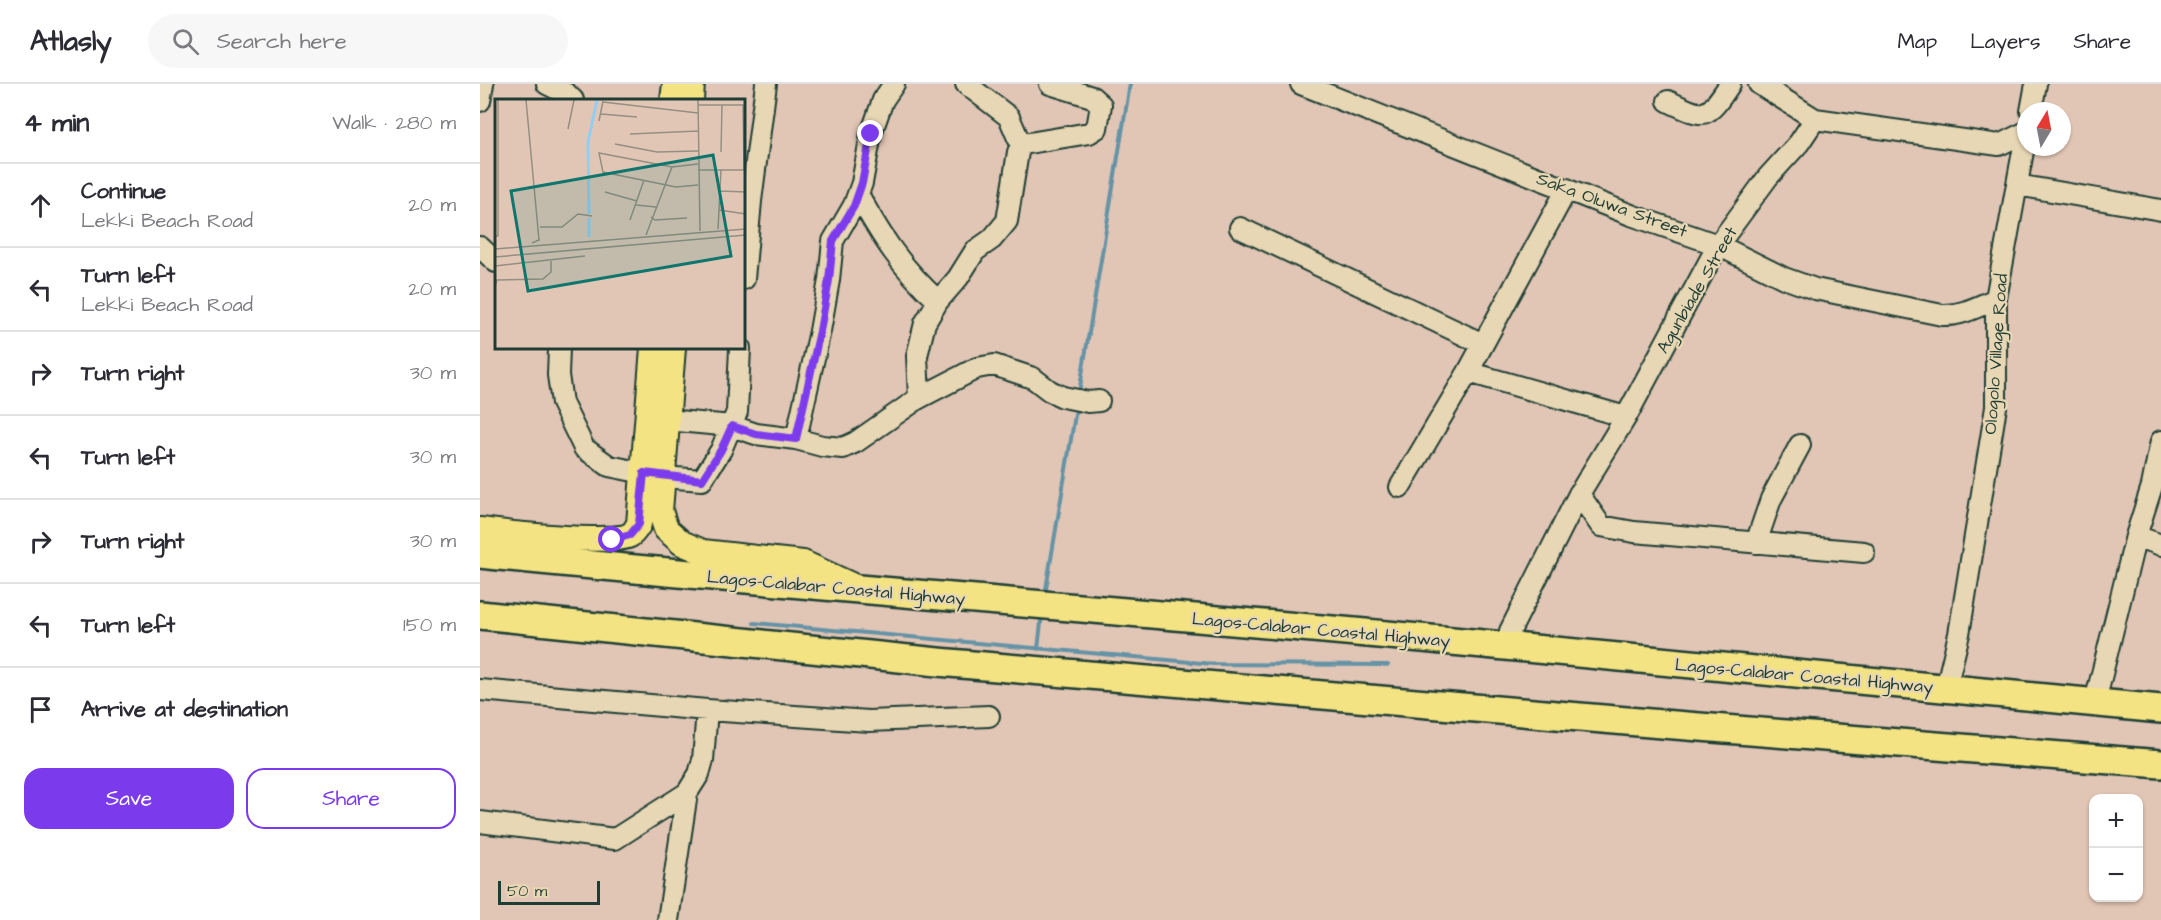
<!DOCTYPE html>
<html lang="en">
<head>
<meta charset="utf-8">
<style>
	:root { --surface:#fff; --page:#f7f7f7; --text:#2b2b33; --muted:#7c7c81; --line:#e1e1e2; --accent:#7c3aed }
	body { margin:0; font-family:"Architects Daughter",sans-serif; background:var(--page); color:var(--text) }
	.controls { position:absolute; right:18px; bottom:18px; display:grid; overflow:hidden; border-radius:12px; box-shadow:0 2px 4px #0004 }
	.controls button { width:54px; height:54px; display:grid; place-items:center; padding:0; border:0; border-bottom:2px solid var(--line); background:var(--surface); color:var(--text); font:30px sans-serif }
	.compass { position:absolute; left:1537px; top:18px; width:54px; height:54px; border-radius:50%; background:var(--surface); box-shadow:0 2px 4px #0004; rotate:10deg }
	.scale { position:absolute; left:18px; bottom:15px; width:102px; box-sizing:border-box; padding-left:6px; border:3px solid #1f3d34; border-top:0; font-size:16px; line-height:21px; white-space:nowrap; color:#1f3d34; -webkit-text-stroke:4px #e8d7b4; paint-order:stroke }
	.stop { position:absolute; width:18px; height:18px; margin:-14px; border:4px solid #7c3aed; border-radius:50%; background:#fff }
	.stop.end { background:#7c3aed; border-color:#fff; box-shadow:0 2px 6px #0008 }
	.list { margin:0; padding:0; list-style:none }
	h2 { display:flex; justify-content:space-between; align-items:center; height:78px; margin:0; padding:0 24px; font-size:26px }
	h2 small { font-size:20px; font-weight:400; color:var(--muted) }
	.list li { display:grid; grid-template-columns:39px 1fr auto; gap:18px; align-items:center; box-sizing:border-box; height:84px; padding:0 24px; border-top:2px solid var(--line) }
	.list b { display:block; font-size:22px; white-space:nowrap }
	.list p { margin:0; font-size:20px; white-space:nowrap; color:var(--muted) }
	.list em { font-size:20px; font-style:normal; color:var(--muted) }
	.actions { display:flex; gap:12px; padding:18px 24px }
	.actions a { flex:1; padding:14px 0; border:2px solid var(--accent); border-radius:18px; text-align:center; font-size:21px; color:var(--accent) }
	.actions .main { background:var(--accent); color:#fff }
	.icon { flex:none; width:33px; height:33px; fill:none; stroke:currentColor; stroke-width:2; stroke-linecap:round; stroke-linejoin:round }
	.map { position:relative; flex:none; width:1681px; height:836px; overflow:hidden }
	header { display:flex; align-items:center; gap:36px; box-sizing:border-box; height:84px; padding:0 30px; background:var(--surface); border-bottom:2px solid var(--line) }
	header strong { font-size:28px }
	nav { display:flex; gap:33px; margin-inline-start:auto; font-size:21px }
	.search { width:420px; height:54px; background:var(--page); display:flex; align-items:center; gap:15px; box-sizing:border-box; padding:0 21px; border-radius:33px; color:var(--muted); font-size:22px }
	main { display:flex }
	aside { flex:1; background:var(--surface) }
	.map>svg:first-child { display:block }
</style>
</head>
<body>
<header>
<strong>Atlasly</strong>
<div class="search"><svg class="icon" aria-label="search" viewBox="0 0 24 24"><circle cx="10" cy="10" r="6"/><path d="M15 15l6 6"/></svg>Search here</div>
<nav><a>Map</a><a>Layers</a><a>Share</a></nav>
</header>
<main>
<aside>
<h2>4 min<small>Walk · 280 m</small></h2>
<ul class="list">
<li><svg class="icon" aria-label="ahead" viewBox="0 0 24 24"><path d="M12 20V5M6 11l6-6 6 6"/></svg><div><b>Continue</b><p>Lekki Beach Road</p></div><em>20 m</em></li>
<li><svg class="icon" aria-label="left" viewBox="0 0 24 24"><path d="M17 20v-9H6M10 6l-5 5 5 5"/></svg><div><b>Turn left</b><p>Lekki Beach Road</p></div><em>20 m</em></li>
<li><svg class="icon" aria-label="right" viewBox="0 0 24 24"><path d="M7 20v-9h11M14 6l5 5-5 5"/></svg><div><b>Turn right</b></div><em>30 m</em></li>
<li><svg class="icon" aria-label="left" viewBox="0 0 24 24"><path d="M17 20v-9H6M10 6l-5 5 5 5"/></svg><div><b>Turn left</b></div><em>30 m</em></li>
<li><svg class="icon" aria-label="right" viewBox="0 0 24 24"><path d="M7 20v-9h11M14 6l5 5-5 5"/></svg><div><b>Turn right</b></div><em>30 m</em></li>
<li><svg class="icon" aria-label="left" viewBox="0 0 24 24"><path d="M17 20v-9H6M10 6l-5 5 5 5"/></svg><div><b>Turn left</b></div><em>150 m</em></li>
<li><svg class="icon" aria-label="arrive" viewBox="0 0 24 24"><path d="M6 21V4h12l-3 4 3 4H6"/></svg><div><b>Arrive at destination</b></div></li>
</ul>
<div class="actions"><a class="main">Save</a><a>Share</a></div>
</aside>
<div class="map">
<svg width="1681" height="836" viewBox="0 0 1681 836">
	<rect width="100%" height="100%" fill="#e2c6b5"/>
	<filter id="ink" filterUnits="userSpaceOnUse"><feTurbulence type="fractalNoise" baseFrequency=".0167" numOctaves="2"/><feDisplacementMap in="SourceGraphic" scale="12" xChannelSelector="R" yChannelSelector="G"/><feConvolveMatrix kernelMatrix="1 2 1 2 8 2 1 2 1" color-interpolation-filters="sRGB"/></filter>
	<g filter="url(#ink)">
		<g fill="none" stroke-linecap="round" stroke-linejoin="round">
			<!-- stream -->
			<path stroke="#6593a6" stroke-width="4" d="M599 309 650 0
				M565 511 596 325
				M274 539 733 580 908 581
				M558 565 562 530"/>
			<defs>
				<path id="minor" d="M67 0 87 10 93 16
					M486 0 529 33 538 54 543 60
					M821 0 1151 131 1238 161 1304 194 1335 205 1462 231C1481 232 1499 222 1516 215
					M1279 0 1335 35
					M0 17 3 0
					M1188 17C1226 35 1226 36 1250 0
					M1551 27 1556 0
					M1537 101 1681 126
					M378 110C402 154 421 183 458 217
					M760 144 1003 260
					M0 163 16 178
					M264 195 271 117 286 0
					M79 264 78 291 82 319 104 364 129 382 183 393 222 396 241 366 257 328 260 264
					M988 288 1146 333
					M439 314 437 272 445 239 458 217 478 194 495 167 512 155 527 137 538 68 543 60 609 49 617 44 621 21 612 13 570 0
					M187 336 252 342 276 350 316 355 342 362 363 364 376 358 439 314 497 284 514 281 553 294 570 307 583 313 608 318 619 317
					M316 355 340 247 349 196 353 157 374 121 382 99 391 50 403 16 414 0
					M920 403 988 288 1087 105
					M1099 410 1121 442 1154 448 1384 468
					M1656 452 1681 461
					M1276 459 1291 415 1320 361
					M1030 547 1099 410 1146 333 1238 161 1288 93 1319 59 1335 35 1519 61 1546 48
					M1468 596 1479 550 1516 323V215L1546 51
					M0 606 227 626 389 637 509 632
					M1618 606 1656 452 1672 402 1681 357
					M0 738 135 755 207 709 219 690 223 676 227 626
					M188 836 207 709"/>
				<path id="major" d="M193 16 195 0
					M211 16 212 0
					M193 264 180 427 186 445 202 459 223 468 323 479 373 502
					M0 446C23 449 135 461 150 451 154 449 157 443 159 440L173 264"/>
				<path id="highway" d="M0 470C324 503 648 526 972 557 1208 580 1444 603 1681 625
					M0 531 458 578 1170 639 1681 680"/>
			</defs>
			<!-- minor casing -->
			<use href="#minor" stroke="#1f3d34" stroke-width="24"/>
			<!-- major casing -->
			<use href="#major" stroke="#1f3d34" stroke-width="28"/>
			<!-- highway casing -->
			<use href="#highway" stroke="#1f3d34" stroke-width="32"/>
			<!-- minor -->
			<use href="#minor" stroke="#e8d7b4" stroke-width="20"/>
			<!-- major -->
			<use href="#major" stroke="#f4e382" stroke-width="24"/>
			<!-- highway -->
			<use href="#highway" stroke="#f4e382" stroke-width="27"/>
		</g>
	</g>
	<g fill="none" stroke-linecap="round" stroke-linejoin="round" filter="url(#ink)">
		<!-- route -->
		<path stroke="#7c3aed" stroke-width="8" d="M132 456 150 451 159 440 164 389 222 396 241 366 252 342 276 350 316 355 340 247 349 196 353 157 374 122 382 99 391 50"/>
	</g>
	<g text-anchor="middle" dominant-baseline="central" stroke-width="4.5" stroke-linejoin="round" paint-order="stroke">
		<!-- street labels -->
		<g font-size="18" fill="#1f3d34" stroke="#e8d7b4">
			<text transform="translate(1132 121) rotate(20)">Saka Oluwa Street</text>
			<text transform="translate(1217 206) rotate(-60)">Agunbiade Street</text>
			<text transform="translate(1516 270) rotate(-86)">Ologolo Village Road</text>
			<text transform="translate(356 504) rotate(5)">Lagos-Calabar Coastal Highway</text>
			<text transform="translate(841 546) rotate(5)">Lagos-Calabar Coastal Highway</text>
			<text transform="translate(1324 592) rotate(5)">Lagos-Calabar Coastal Highway</text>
		</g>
	</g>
	<!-- overview -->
	<g transform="translate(15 15)">
		<rect width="250" height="250" fill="#e2c6b5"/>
		<path fill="none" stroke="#93cdf2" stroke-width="3" d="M94 115 93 43 102 1M94 119V138"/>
		<path fill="none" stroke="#948f81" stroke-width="1.5" d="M31 1 44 141 37 144M203 1 205 132M108 3 203 14M203 6H250M248 6 249 71M106 15 142 18M104 22 108 2M73 30 79 1M135 35 203 32M120 45 162 53 203 52M226 53 227 6M177 68 104 54 108 73 181 88 203 86M203 71H250M225 92 251 93M110 93 142 102M141 106 161 108M224 111 251 115M156 118 160 121 192 119M135 121 149 81M45 128H67L83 115 97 117M223 130 226 71M151 136 177 68 203 65M0 137H3V1M0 150 251 130M0 158 251 136M0 167 90 157M0 187 2 181 48 180 56 173V162"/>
		<path fill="#0f766e" fill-opacity="0.15" stroke="#0f766e" stroke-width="3" d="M218 56 236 157 33 192 16 92Z"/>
		<rect width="250" height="250" fill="none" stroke="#1f3d34" stroke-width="3"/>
	</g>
</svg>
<div class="controls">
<button>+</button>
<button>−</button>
</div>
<svg class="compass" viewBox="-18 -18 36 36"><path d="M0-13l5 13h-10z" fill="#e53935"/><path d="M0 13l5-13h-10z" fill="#7c7c81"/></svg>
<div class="scale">50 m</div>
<div class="stop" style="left:132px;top:456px"></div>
<div class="stop end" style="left:391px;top:50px"></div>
</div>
</main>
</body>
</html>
